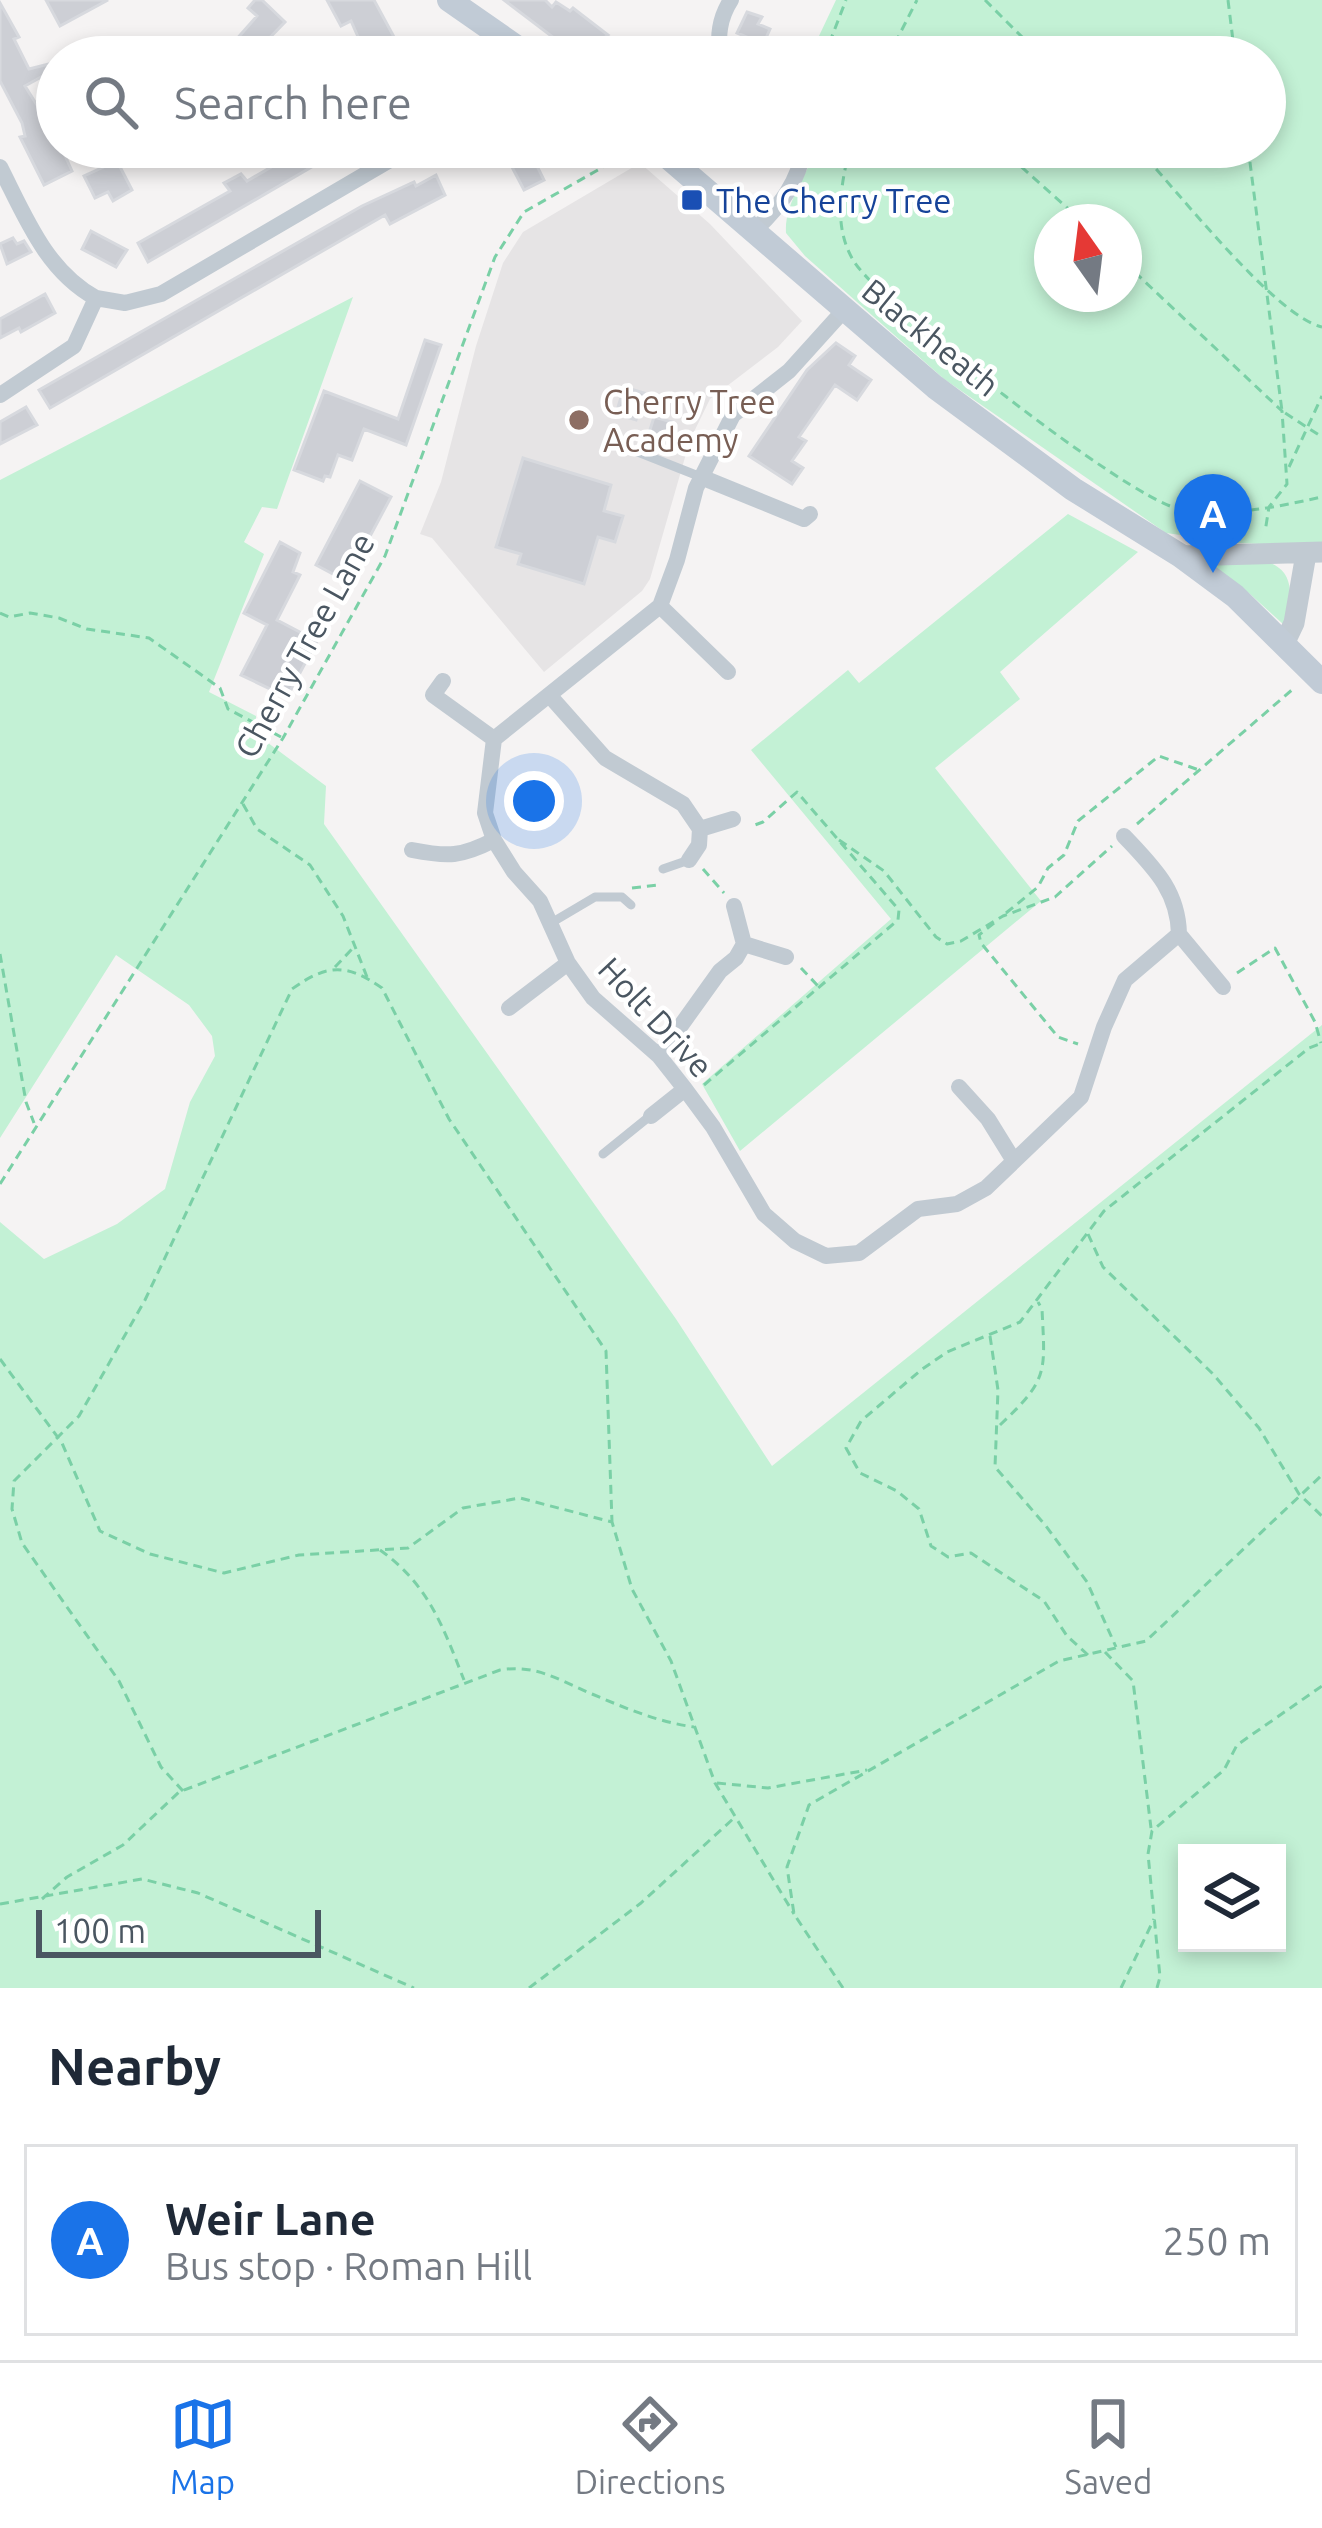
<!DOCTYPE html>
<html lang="en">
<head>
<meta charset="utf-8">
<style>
	:root { --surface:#fff; --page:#f2f2f3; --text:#1f2937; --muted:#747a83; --line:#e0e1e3; --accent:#1a73e8 }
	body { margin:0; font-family:Ubuntu,sans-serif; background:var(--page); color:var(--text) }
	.controls { position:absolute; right:36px; bottom:36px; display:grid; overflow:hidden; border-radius:0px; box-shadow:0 6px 18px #0003 }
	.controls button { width:108px; height:108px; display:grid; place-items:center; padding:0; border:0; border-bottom:3px solid var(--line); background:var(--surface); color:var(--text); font:60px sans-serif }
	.compass { position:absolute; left:1034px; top:204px; width:108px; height:108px; border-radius:50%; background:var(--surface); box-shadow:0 6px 18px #0003; rotate:346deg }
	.scale { position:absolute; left:36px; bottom:30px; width:285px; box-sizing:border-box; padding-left:12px; border:6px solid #4a5661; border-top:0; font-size:33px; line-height:42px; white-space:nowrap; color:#4a5661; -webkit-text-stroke:9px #fff; paint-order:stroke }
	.you { position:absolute; left:534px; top:801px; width:42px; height:42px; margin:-30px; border:9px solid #fff; border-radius:50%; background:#1a73e8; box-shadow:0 0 0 18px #1a73e833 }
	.badge { display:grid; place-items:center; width:78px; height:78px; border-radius:50%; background:var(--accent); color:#fff; font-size:39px; font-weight:700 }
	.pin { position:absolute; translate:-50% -99px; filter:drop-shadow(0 3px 6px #0008) }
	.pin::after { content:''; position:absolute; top:63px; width:42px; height:36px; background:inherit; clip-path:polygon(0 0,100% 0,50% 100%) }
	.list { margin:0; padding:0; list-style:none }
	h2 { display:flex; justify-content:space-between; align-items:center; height:156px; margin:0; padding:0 48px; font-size:51px }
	h2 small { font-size:39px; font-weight:400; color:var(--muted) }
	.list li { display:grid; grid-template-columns:78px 1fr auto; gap:36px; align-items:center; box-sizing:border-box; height:192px; margin:0 24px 24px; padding:0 24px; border:3px solid var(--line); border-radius:0px }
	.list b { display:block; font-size:45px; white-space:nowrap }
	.list p { margin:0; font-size:39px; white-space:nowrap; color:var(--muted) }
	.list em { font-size:39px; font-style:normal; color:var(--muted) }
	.icon { flex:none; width:66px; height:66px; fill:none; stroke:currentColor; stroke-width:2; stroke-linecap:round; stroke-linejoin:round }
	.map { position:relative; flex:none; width:1322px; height:1988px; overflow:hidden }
	.search { position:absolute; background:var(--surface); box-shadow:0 6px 18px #0003; left:36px; right:36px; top:36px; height:132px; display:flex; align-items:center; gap:30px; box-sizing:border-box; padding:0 42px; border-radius:66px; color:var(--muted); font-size:45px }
	.sheet { height:372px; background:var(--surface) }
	nav { display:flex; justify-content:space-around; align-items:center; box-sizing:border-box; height:168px; border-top:3px solid var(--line); background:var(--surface); font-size:33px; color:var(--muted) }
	nav a { display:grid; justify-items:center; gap:6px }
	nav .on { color:var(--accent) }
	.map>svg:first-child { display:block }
</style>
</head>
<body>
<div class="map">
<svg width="1322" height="1988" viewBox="0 0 1322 1988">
	<rect width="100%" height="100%" fill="#f5f3f3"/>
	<!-- education -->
	<path fill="#e6e4e5" d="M640 163 710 224 802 321 778 347 710 399 690 440 650 579 642 591 544 672 432 538 420 534 441 482 476 346 503 263 523 232Z"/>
	<!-- green -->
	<path fill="#c3f1d5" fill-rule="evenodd" d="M836 0H1322V547L1238 543 1166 533 944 379 805 256 786 233C784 202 808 177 815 147H1265V57H815L810 55ZM1052 222H1124V294H1052Z
		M353 297 277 509 262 507 244 542 264 554 209 692 256 716V734L326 786 324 824 676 1319 772 1466 1322 1025V1988H0V1222L44 1259 117 1224 165 1189 190 1102 215 1056 212 1036 189 1005 116 955 0 1138V480ZM1187 1853H1277V1943H1187Z
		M1068 514 1138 552 1000 672 1020 699 935 768 1041 901 740 1151 702 1084 891 919 751 750 848 670 859 683Z
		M1267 562C1296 570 1293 601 1283 624L1250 594 1208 564Z"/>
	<!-- building -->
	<path fill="#cdcfd5" stroke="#d7d9de" stroke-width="3" d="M46 0H108L60 26Z
		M255 0H262L285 22 251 57 235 41 257 16 248 8Z
		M327 0H374L401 50 389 57H367L351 21 341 26Z
		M504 0H545L552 7 556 2 570 11 573 8 608 35 604 38 617 48 610 57H579Z
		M0 3 19 37 14 39 29 69 57 62V68L25 86 57 137V147H61L72 171 44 185 20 137 25 136 22 123 0 81Z
		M747 12 762 17 758 24 770 29 766 38 812 57H747L751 48 745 45 749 38 737 33Z
		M306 147H346L148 262 138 243 230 191 224 183 241 174 247 181Z
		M532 156 544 180 524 190 512 167Z
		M117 161 132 190 113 201 108 192 95 198 84 176Z
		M436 175 445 195 390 224 385 215 50 408 39 390 362 206 414 182 416 186Z
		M91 231 127 250 116 267 82 249Z
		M13 238 17 244 24 241 31 252 7 264 0 244Z
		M45 294 55 313 21 332 19 328 0 338V319Z
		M425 340 441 345 406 445 364 429 352 460 338 455 330 477 325 476 323 481 294 470 324 391 398 419Z
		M836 343 855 356 849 365 871 380 857 400 835 385 799 437 806 441 792 461 803 468 792 484 749 456 807 370Z
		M624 387 644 393 636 420 616 414Z
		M26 407 37 425 0 444V422Z
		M654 417 672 422 667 438 649 433Z
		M523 458 611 485 604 511 623 516 615 542 598 537 584 584 518 564 521 554 496 547Z
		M360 481 391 497 346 581 316 565Z
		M280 542 300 553 293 572 300 575 277 620 317 641 287 697 241 675 267 625 244 613Z"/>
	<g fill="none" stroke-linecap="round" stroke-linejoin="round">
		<!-- path -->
		<path stroke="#7ad0a6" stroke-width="3" stroke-dasharray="9 6" stroke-linecap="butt" d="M985 0 1042 57
			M1228 0 1235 57
			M830 44 883 57
			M824 57 846 0
			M888 57 917 0
			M850 147C841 185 832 228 855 263 887 310 1123 494 1176 508 1224 519 1275 507 1322 497
			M999 147 1083 222
			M1136 147C1175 187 1274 316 1322 327
			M1248 147 1282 411 1322 437
			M1124 262 1282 411 1287 484 1269 507 1265 532
			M1289 467 1322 396
			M0 613 9 617 30 613 59 618 87 629 149 638 220 688 228 709 281 737
			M243 804 257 829 310 865 343 916 367 977
			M1137 824 1293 689
			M839 840 884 871 936 937 947 944 961 941 1003 916 1055 897 1112 846
			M703 869 724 893
			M632 888 658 885
			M1006 913 1038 887 1048 868 1064 855 1078 821 1159 756 1199 770
			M994 923 979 935 981 943 1058 1037 1078 1044
			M0 954 26 1102 34 1123
			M335 967 353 948
			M801 968 819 987
			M1237 973 1275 948 1315 1022 1321 1043
			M704 1085 898 920 899 910 797 792 763 822 752 826
			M0 1184 283 738 385 556 495 257 524 212 633 150
			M1088 1234 1103 1267 1213 1374 1259 1428 1299 1494 1322 1516
			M990 1336 998 1390 995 1467 1046 1526 1087 1582 1116 1647
			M0 1359 62 1443 100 1531 150 1554 224 1573 299 1555 408 1548 463 1508 520 1498 612 1522 632 1589 671 1661 715 1783 794 1914
			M1000 1425C1049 1379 1045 1372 1042 1309L1038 1302
			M380 1550C429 1585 443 1627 464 1680
			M1105 1652 1133 1681 1151 1828
			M1088 1655 1067 1636 1044 1601 971 1553 948 1557 931 1546 919 1509 897 1491 860 1473 846 1448 861 1421 921 1370 947 1352 1020 1322 1104 1211 1309 1048 1322 1043
			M717 1783 768 1788 867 1770
			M183 1791 161 1767 119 1681 22 1543 12 1509 14 1481 79 1416 145 1300 292 989C327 964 346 963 382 988L449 1119 606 1351 612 1522
			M42 1899 67 1877 123 1845 179 1792 500 1670C536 1664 559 1680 592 1694 625 1708 658 1722 694 1727
			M0 1904 142 1879 198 1893 414 1988
			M529 1988 641 1903 734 1818
			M843 1988 794 1914 787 1867 809 1805 1059 1661 1146 1641 1322 1475
			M1121 1988 1154 1919
			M1157 1988 1160 1977 1148 1854 1152 1831 1224 1770 1237 1745 1322 1686"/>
		<!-- service -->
		<path stroke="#c1cad2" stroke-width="9" d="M615 443 701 477
			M663 869 689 860
			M551 923 595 897H622L631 905
			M603 1154 650 1116"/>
		<!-- minor -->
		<path stroke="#c1cad2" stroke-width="16" d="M722 57C716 38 720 17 731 0
			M0 167C25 216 46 271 96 298
			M755 230C780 206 799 182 804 147
			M845 309 789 371 733 415 696 488 677 560 660 606 494 739 485 813 494 840 514 872 540 901 568 963 593 998 659 1056 685 1089 713 1127 764 1214 795 1241 826 1256 859 1253 918 1209 957 1204 986 1188 1081 1097 1104 1027 1125 980 1179 934C1178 890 1153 867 1124 836
			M0 395 74 346 96 298 125 303 161 294 412 147
			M701 477 804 519 810 514
			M660 606 728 672
			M443 681 433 695 494 739
			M550 696 605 758 683 804 700 829 733 819
			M412 850C448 857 461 857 494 840
			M689 860 699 845 700 829
			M1179 934 1223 987
			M744 944 786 957
			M509 1008 568 963
			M659 1056 720 971 736 958 744 944 734 906
			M959 1087 988 1119 1014 1161
			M651 1116 685 1089"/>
		<!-- tertiary -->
		<path stroke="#c1cad2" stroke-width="21" d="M1181 556 1322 552
			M1284 644 1294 623 1306 554"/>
		<!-- secondary -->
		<path stroke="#c1cbd6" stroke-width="24" d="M449 0 531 57
			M656 147 935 387 1073 489 1181 556 1235 596 1322 682"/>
	</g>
	<!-- markers -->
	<rect fill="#1a4fb4" stroke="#fff" stroke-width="4.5" x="680" y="188" width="24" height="24" rx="6"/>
	<circle fill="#8d6e63" stroke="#fff" stroke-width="4.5" cx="579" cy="420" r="12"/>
	<g text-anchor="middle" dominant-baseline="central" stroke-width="9" stroke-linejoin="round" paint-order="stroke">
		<!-- transit labels -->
		<g font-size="33" fill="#164399" stroke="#fff" text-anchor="start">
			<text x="716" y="200">The Cherry Tree</text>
		</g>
		<!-- street labels -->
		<g font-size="33" fill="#4a5661" stroke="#fff">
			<text transform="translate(931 337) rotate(39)">Blackheath</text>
			<text transform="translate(304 645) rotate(-61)">Cherry Tree Lane</text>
			<text transform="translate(656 1017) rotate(47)">Holt Drive</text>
		</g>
		<!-- education labels -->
		<g font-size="33" fill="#785e54" stroke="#fff" text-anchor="start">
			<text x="603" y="401">Cherry Tree<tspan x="603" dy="38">Academy</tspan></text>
		</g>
	</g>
</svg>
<div class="controls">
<button><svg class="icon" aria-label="layers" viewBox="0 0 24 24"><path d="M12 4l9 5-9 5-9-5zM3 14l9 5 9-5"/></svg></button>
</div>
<svg class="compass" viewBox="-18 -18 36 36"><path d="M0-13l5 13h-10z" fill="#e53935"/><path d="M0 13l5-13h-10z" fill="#747a83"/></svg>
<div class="scale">100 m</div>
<div class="you"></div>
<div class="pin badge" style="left:1213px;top:573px">A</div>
<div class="search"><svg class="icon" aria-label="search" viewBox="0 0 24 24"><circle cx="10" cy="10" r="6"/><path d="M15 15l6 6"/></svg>Search here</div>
</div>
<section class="sheet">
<h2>Nearby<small></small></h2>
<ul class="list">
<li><span class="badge">A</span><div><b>Weir Lane</b><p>Bus stop · Roman Hill</p></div><em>250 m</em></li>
</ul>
</section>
<nav>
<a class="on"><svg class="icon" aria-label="map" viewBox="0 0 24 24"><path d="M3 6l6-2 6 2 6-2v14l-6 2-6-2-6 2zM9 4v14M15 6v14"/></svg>Map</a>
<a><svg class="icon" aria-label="directions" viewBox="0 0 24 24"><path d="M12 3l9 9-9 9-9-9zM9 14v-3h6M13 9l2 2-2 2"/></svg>Directions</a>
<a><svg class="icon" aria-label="saved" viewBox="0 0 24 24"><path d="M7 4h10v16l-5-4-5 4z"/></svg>Saved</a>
</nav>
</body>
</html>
